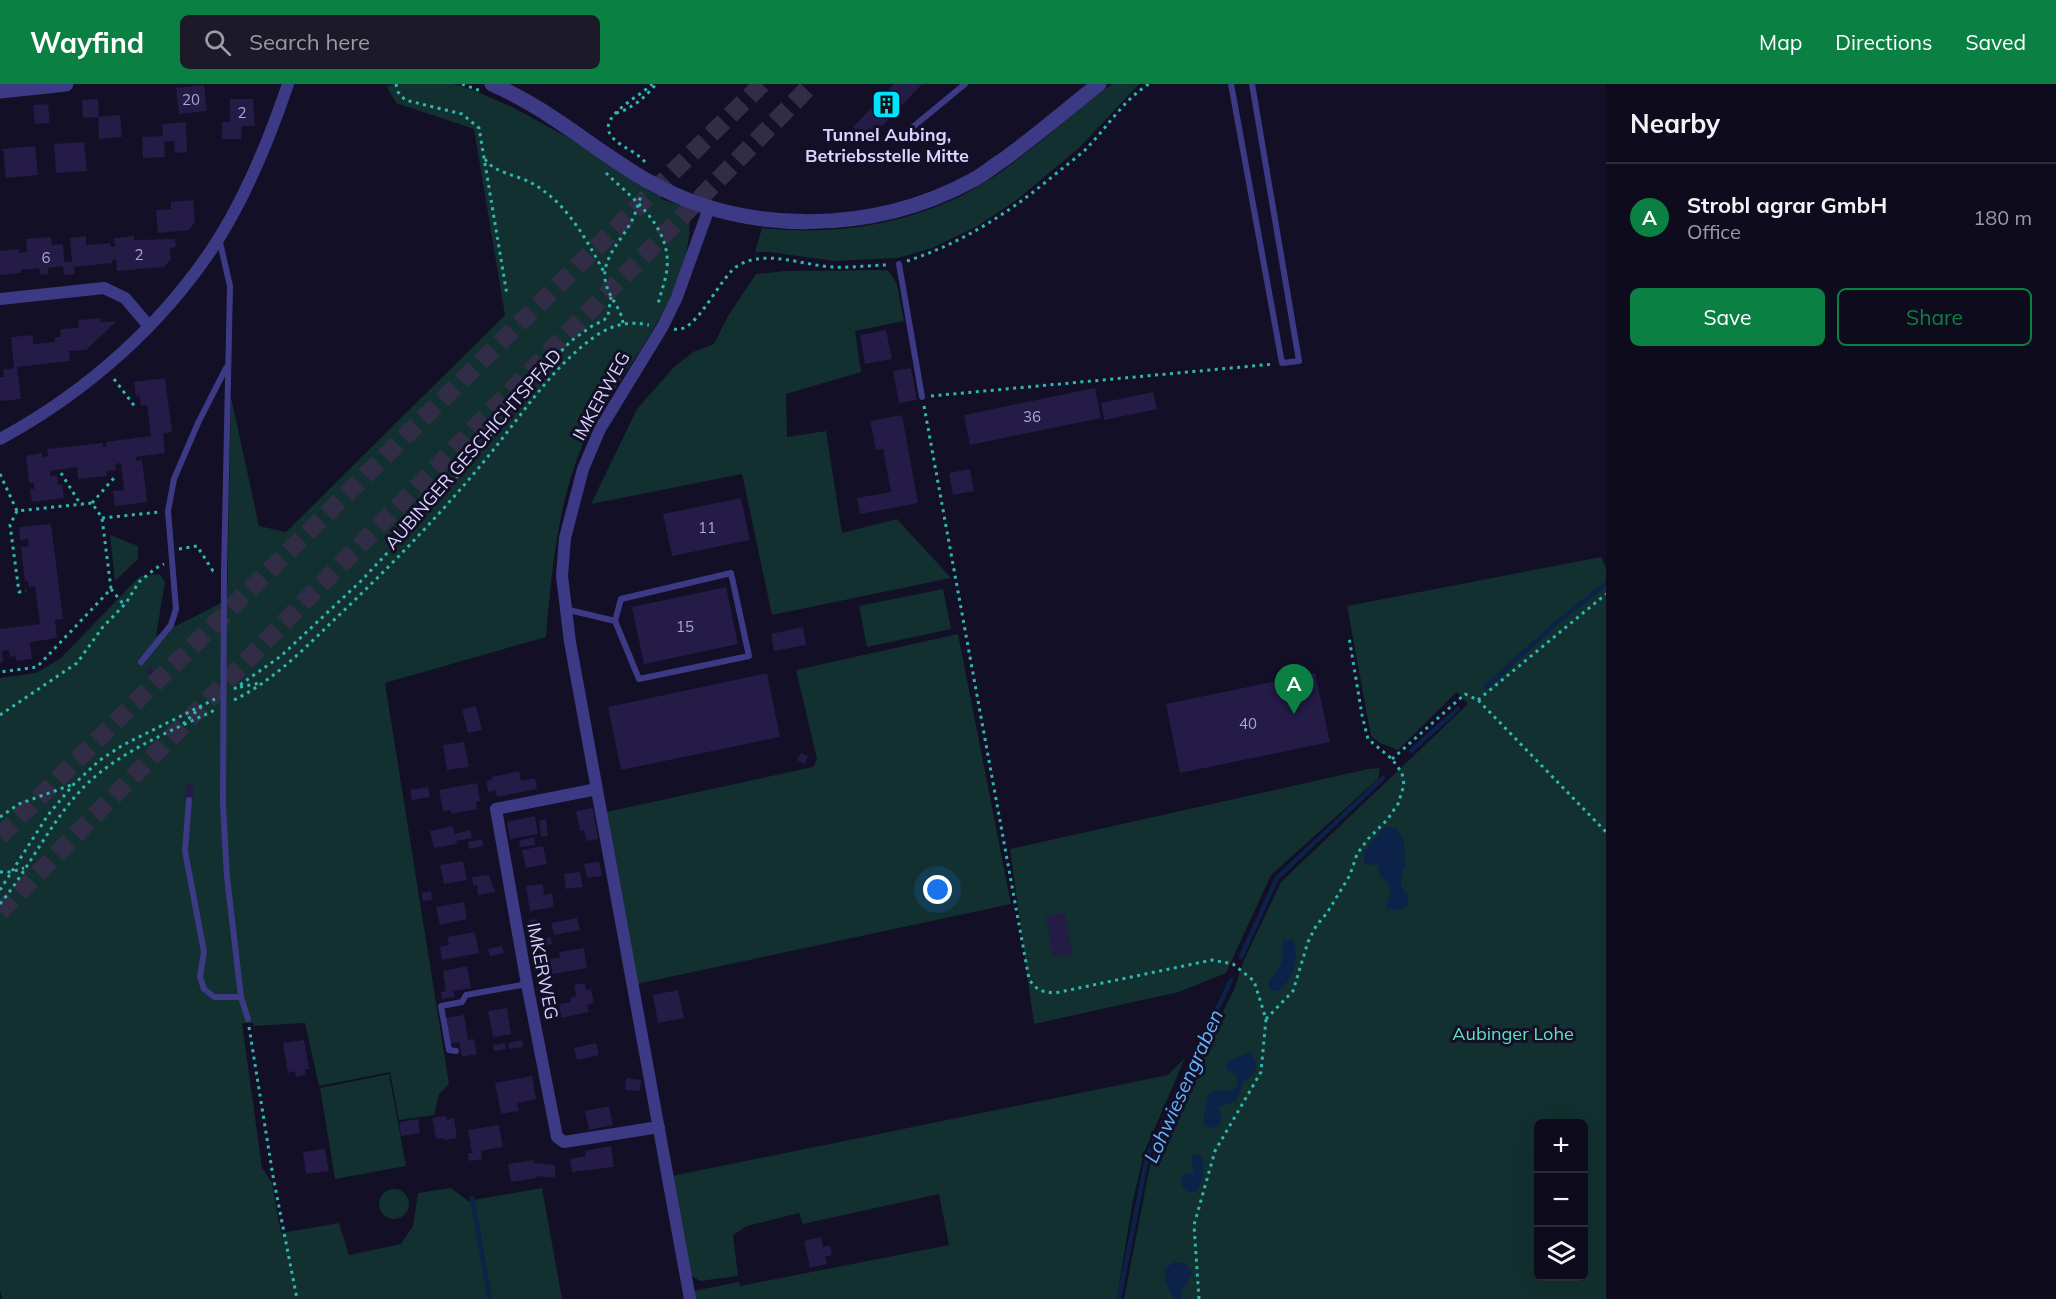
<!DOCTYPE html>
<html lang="en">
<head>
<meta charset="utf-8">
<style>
	:root { --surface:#0e0b1c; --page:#1c1929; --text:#f1f3f6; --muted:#9b9ba3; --line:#2e2b3b; --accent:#0b8043 }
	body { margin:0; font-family:Mulish,sans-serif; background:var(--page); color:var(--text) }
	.controls { position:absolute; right:18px; bottom:18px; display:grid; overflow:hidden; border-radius:9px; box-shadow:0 6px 24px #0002 }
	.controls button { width:54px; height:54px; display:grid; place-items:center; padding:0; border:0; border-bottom:2px solid var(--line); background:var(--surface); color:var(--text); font:30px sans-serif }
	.you { position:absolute; left:938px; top:806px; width:21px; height:21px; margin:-15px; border:4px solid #fff; border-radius:50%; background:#1a73e8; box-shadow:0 0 0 9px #1a73e833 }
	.badge { display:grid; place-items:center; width:39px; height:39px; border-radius:50%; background:var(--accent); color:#fff; font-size:20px; font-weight:700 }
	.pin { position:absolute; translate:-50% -50px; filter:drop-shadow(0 2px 3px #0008) }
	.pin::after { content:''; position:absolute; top:32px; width:21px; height:18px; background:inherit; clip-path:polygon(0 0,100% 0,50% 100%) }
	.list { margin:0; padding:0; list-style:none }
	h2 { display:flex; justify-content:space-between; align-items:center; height:78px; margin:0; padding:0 24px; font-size:26px }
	h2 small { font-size:20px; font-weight:400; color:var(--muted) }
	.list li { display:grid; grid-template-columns:39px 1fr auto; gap:18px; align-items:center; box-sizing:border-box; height:108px; padding:0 24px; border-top:2px solid var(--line) }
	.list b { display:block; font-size:22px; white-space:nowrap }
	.list p { margin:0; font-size:20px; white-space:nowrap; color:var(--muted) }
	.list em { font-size:20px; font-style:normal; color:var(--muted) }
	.actions { display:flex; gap:12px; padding:18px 24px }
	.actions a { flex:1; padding:14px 0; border:2px solid var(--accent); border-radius:9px; text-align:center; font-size:21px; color:var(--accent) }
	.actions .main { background:var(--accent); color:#fff }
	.icon { flex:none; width:33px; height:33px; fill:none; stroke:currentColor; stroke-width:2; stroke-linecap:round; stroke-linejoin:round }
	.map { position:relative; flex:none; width:1606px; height:1215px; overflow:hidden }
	header { display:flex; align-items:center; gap:36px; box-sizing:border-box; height:84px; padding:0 30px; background:var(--accent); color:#fff }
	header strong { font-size:28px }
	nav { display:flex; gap:33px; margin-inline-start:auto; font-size:21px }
	.search { width:420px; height:54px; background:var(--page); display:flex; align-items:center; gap:15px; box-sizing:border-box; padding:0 21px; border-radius:9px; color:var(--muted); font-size:22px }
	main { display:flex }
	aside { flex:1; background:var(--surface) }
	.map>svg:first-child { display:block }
</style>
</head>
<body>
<header>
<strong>Wayfind</strong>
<div class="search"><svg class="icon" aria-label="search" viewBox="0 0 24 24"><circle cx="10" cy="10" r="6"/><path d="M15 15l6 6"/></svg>Search here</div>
<nav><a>Map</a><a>Directions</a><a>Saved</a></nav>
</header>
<main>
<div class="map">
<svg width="1606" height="1215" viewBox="0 0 1606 1215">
	<rect width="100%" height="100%" fill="#130f26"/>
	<!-- green -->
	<path fill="#12302f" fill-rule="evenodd" d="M393 0H453L473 6 512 23 567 53 664 116 683 122 689 127C696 193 644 259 610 313 603 324 594 335 588 348 558 413 552 483 546 553L385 599 449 1000 439 1010 434 1031 399 1036 390 988 319 1002 305 939 254 942 253 939H242L262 1084 272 1099 281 1149 339 1139 349 1171 401 1160 413 1142 418 1109 451 1104 468 1117 542 1104 562 1215H2L0 1206V594L36 589 61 574 140 492 160 490 165 498 156 552 227 516 231 313 259 442 286 448 505 231 474 45 396 19 387 3Z
		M1112 0H1139L1080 63 1018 115 976 143 932 164 898 174 834 177 769 168H755L762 144C847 153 934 137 1005 85 1042 59 1075 26 1112 0Z
		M888 186 897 200 904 237 855 247 861 288 786 310 787 353 826 347 842 449 897 435 951 494 772 531 742 390 591 420 637 325 674 283 693 268 714 260 728 232 756 190 785 187Z
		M110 451 138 462V475L115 497Z
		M1601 473 1606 484V1215H1124L1151 1076 1182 1008 1234 906 1244 876 1281 798 1468 620 1457 608 1398 666 1380 659 1371 652 1347 522ZM1538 1040H1584V1192H1538Z
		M943 505 951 545 867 563 859 522Z
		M958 550 1011 820 637 900 606 728 813 683 817 675 796 586Z
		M1380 684 1378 695 1271 791 1226 889 1179 908 1034 940 1010 765 1368 685Z
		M1185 974 1144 1069 1132 1121 1117 1215H694L693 1207 739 1198 740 1202 949 1161 939 1110 803 1140 799 1129 747 1142 733 1151 738 1192 700 1197 689 1190 672 1092 1168 991Z
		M389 990 406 1082 335 1095 320 1004Z
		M379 1120a15 15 0 1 1 30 0a15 15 0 1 1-30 0Z"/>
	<!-- water -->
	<path fill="#0c2248" d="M1384 743 1396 744 1404 757 1405 784 1402 788 1401 802 1408 811V820L1401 826 1388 825 1386 821 1390 809 1388 799 1380 792 1378 781 1364 780V767Z
		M1284 855H1293C1300 874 1294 895 1278 907L1270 906 1269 897C1274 891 1281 883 1282 875 1283 868 1281 862 1284 855Z
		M1251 968 1257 980 1254 989 1244 997 1236 1017 1218 1023 1221 1031V1040L1212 1044 1203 1040 1207 1014 1213 1007 1233 1006 1237 1001V992L1226 985 1227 977Z
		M1195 1070 1201 1072C1206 1085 1204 1094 1197 1106L1189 1109 1182 1102V1091L1194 1089 1191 1073Z
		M1174 1178 1185 1179 1192 1188 1189 1196 1182 1205V1215H1175L1166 1200 1164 1186Z"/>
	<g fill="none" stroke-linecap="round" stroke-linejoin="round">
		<!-- stream -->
		<path stroke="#0c2248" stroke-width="4.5" d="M1486 603 1557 538 1606 500
			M1411 667 1458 625
			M1241 873 1277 794 1383 694
			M472 1114 490 1215
			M1119 1215 1147 1073 1231 896"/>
	</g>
	<!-- building -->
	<path fill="#241b47" d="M894 0H922L868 57 853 43Z
		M204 1 207 27 179 30 176 4Z
		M98 15 99 33 83 34 82 16Z
		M230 15H253L255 42H242L241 55H222V38H230Z
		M48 20 50 39 35 40 33 21Z
		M120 31 122 53 99 55 98 33Z
		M186 38 187 68 175 69 174 57 164 58 165 73 143 74 142 53 163 52 162 40Z
		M84 58 87 87 56 89 54 60Z
		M35 62 38 91 6 94 3 65Z
		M193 116 195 137 189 146 158 149 156 126 171 125V118Z
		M86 152V161L110 159 111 163H115L114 154 134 152V156L175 155 176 163 170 164 171 175 164 183 117 187 116 175 112 176V179L74 183 75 190 64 191 63 182 48 184V190L40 191 39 184 21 186V189L0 191V167L19 165V169L27 168 26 155 51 153 52 161 63 160 64 178H72L70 154Z
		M100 234 101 238 117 237 86 266 69 267 70 277 17 283 21 315 0 317V293H4L3 286 14 284 11 253 33 251V260L55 258V253H61L60 245 79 244 78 236Z
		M886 246 892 275 865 280 860 251Z
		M911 284 917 316 899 319 893 287Z
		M165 294 172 348 163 350 165 369 136 373V377L142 376 147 418 115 422 113 407 124 406 121 379 115 380 116 386 106 387 107 392 78 395 77 383 50 387V392L57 391 58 401 62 400 64 414 32 418 30 405H34V399H29L26 372 42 369V373L48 372 47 365 103 359V363H107L106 358 151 352 147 321 141 322 139 311 136 312 134 298Z
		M1095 304 1101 334 970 361 964 331Z
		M1153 308 1157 325 1104 336 1101 319Z
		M902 331 918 419 860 430 857 414 891 408 883 365 876 366 870 337Z
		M970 385 974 407 953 411 949 389Z
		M741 414 750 456 672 472 663 430Z
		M51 440 63 535 55 536 57 554 30 558 32 575 16 577V572L10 573 9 566 2 567 3 578 0 579V545L40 540 35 502 29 503 28 497H25L21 463 29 462 28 455 20 456 19 443Z
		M726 503 738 560 644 580 632 523Z
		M803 543 806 561 774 567 771 550Z
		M150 582 158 591 153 595 145 587Z
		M767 589 780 653 621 686 608 623Z
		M1315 589 1330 658 1180 689 1166 620Z
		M476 622 482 646 468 649 462 625Z
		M464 658 469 683 447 686 443 661Z
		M801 669 808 672 805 680 797 676Z
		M519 687 521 697 535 694 537 705 497 713 495 706 488 708 486 697 493 695 492 693Z
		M477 699 480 717 476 718 477 725 451 730V726L443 727 439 706Z
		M186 700 193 701V716H186Z
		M428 703 430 713 412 716 410 706Z
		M593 724 598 755 586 757 584 746 580 747 576 727Z
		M535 732 538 750 510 755 507 738Z
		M546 735 548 752 541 753 539 737Z
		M453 742 455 750 470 746 472 754 456 757 457 760 434 764 430 747Z
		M534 753 535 761 520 763 519 757Z
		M482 755 483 762 469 765 468 758Z
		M543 762 547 780 526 784 522 766Z
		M463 777 467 796 444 800 440 781Z
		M599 778 602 792 587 794 584 780Z
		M580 788 583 803 566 805 564 790Z
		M489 791 495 808 478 811 477 801 473 802 472 793Z
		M543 800 544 811 552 809 554 823 530 827 526 802Z
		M431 807 432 816 423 817 421 809Z
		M464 818 467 835 440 841 436 823Z
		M1065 829 1072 870 1053 873 1046 832Z
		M577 834 580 846 554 851 551 839Z
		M537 835 540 852 533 854 529 836Z
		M475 848 479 869 442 876 440 863 449 861 447 853Z
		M551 853 552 860 540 862 539 856Z
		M502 862 504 869 490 872 488 865Z
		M584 864 587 884 542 892 539 877 560 873 559 868Z
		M467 882 471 904 453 907 455 913 442 915 441 908 446 907 443 887Z
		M585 899 586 906 591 905 594 919 587 921 589 928 561 934 559 920 571 918 570 914 576 912 574 901Z
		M678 906 684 934 658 939 653 911Z
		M507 924 511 950 493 953 488 927Z
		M464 931 468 956 474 955 477 970 462 973 459 958 449 960 445 934Z
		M304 956 309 985H305L306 991 296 993 295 987 288 989 283 959Z
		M522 956 523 963 509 965 508 959Z
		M505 959 506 965 494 967 493 961Z
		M596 959 599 971 577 976 574 964Z
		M532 992 536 1015 517 1019 519 1027 501 1030 495 999Z
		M626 994 641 996 640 1007 625 1006Z
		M609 1022 613 1041 589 1046 585 1027Z
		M446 1032V1036L454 1034 457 1054 444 1056V1054L436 1055 432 1034Z
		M418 1035 420 1049 401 1052 399 1038Z
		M499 1041 503 1063 481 1067 482 1075 469 1077 468 1069H472L468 1046Z
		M611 1062 614 1083 572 1088 570 1075 586 1072 585 1067Z
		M325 1065 329 1087 306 1090 303 1068Z
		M533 1076 534 1079 555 1081V1094L536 1092V1094L511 1098 508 1080Z
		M821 1153 823 1163 830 1161 832 1171 825 1173 827 1180 810 1184 804 1157Z"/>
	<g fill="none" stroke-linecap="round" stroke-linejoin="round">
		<!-- motorway-tunnel -->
		<path stroke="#312d47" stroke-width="18" stroke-dasharray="18 9" stroke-linecap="butt" d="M0 752 762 0
			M0 828 812 0"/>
		<!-- path -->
		<path stroke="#2fb8b0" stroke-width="3" stroke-dasharray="3 4.5" stroke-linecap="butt" d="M396 0 398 8 405 16 462 30 479 44 507 211
			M462 0 481 7
			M616 29C630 26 647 12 656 0
			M485 75C495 90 520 91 535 101 568 121 586 155 604 188
			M645 78C637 68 623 64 614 55 592 34 639 14 652 0
			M606 89C633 115 671 142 667 184 666 196 661 208 658 220
			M907 177C962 159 1009 129 1053 92 1064 83 1075 75 1085 66 1106 45 1124 15 1149 0
			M623 239C621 223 607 212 605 195 602 172 626 152 634 132 637 125 639 117 642 109
			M674 245C697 251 719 192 739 181 767 165 804 182 834 183 852 184 871 181 889 181
			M114 295 136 324
			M931 312 1274 280
			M924 322 1029 895C1036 906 1042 908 1055 909L1212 876 1233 880 1254 897 1266 935 1261 988 1215 1067 1194 1141 1199 1215
			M61 389 81 421
			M0 390 17 427 92 419 102 434 111 505 37 583 0 588
			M92 419 114 394
			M17 427 10 441 19 508 26 507
			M102 434 160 428
			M179 465 197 462 213 487H215
			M111 505 124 521
			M240 603 260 599
			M234 605 281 572 361 497 446 406 544 285 571 257 592 242 604 236 608 232 611 213
			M234 616C273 597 305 564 336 534 392 481 446 425 494 365 526 325 555 280 597 251 614 240 630 237 649 241
			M1478 616 1606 510
			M0 631 77 579 102 544 126 519 139 498 156 484 164 480
			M183 640 202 622
			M1392 675 1465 610 1478 616 1606 748
			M0 733 19 720 71 701
			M0 788H11L24 784
			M0 806 48 731 73 701 100 676 123 661 215 615
			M0 820C29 784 49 741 80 707 115 669 169 648 215 626
			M1266 935 1293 907 1308 858 1316 842 1327 829 1350 791 1357 770 1368 755 1387 736 1398 720 1404 701 1402 689 1392 675 1368 655 1362 631 1349 553
			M249 943 273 1092 297 1215"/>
		<!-- service -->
		<path stroke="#3d3a85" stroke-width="6" d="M1231 0 1282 279 1299 277 1252 0
			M908 47 965 0
			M219 154 230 202 224 488 223 721 227 793 241 913 248 935
			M899 180 922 313
			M565 525 615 537 639 595 749 572 731 489 621 515 615 537
			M141 578 171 541 176 525 168 427 174 395 198 339 226 284
			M189 716 185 767 204 868 200 893 204 905 214 913H241
			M456 967 449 966 441 922 462 918 466 911 527 900"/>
		<!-- minor -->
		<path stroke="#3d3a85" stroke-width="12" d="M0 215 104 204 125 214 148 241
			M0 355C87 308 166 238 219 154 249 106 270 53 288 0
			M597 705 496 725 527 900 557 1053 564 1058 659 1043
			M690 1215 570 558 562 492 565 454 583 385 600 345 663 242 677 213 709 124"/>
		<!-- tertiary -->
		<path stroke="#3d3a85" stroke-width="15" d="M492 0C548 24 594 66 646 96 745 153 874 150 973 96 983 91 993 82 1003 76 1036 52 1067 25 1099 0
			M0 7 66 0"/>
	</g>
	<!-- icons -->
	<defs>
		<symbol id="building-square" viewBox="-11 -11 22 22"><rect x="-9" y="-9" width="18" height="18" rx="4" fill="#00e5ff" stroke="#130f26"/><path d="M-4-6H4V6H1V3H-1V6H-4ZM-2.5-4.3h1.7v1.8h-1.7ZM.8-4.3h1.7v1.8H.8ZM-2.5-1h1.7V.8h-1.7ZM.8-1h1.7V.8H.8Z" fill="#111"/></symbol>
	</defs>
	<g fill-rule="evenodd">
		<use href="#building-square" x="870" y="4" width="33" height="33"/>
	</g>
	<g text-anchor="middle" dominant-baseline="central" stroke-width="6" stroke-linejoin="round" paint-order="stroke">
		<!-- number labels -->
		<g font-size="15" fill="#aca6d1">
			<text x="191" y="15">20</text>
			<text x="242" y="28">2</text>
			<text x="139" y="170">2</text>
			<text x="46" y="173">6</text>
			<text x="1032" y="332">36</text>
			<text x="707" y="443">11</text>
			<text x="685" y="542">15</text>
			<text x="1248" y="639">40</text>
		</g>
		<!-- poi labels -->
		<g font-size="18" font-weight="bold" fill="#d9d4ff" stroke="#130f26">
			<text x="887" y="50">Tunnel Aubing,<tspan x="887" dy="21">Betriebsstelle Mitte</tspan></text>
		</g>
		<!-- street labels -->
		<g font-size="18" fill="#d9d4ff" stroke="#130f26">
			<text transform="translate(601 312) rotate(-61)">IMKERWEG</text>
			<text transform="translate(473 365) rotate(-49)">AUBINGER GESCHICHTSPFAD</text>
			<text transform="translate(543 887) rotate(79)">IMKERWEG</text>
		</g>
		<!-- park labels -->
		<g font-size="18" fill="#5fe0c0" stroke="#130f26">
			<text x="1513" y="949">Aubinger Lohe</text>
		</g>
		<!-- water labels -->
		<g font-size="20" font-style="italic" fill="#62b6ff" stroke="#130f26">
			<text transform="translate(1183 1002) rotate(-66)">Lohwiesengraben</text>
		</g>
	</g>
</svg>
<div class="controls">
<button>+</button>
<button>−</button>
<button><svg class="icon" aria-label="layers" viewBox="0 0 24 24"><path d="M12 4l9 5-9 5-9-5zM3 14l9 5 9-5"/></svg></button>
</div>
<div class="you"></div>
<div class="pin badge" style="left:1294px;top:630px">A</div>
</div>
<aside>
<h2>Nearby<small></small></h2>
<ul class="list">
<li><span class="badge">A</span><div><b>Strobl agrar GmbH</b><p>Office</p></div><em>180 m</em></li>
</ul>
<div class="actions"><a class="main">Save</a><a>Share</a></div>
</aside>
</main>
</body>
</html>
